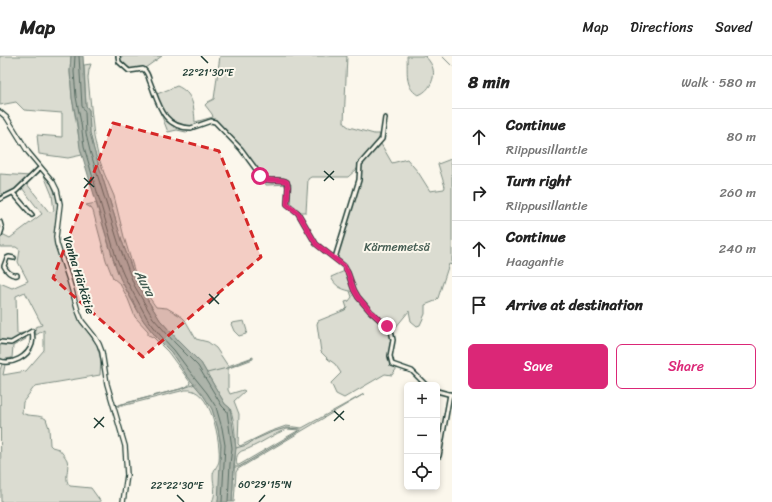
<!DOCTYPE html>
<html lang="en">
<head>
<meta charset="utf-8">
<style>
	:root { --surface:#fff; --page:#f6f6f6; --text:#222; --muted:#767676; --line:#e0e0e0; --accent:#db2777 }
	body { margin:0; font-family:Sriracha,sans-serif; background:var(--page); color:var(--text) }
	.controls { position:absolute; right:12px; bottom:12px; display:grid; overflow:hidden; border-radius:6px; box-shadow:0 2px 6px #0003 }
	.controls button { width:36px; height:36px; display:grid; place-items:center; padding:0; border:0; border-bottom:1px solid var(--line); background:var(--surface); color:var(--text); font:20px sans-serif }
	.stop { position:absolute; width:12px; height:12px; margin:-9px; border:3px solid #db2777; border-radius:50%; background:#fff }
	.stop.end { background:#db2777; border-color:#fff; box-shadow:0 1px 4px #0008 }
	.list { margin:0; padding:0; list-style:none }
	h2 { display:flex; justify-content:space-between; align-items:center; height:52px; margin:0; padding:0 16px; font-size:17px }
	h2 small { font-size:13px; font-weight:400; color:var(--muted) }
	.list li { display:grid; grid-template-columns:26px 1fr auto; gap:12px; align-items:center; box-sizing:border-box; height:56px; padding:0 16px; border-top:1px solid var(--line) }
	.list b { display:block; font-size:15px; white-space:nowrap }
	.list p { margin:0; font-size:13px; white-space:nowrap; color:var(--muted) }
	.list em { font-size:13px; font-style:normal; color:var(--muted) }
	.actions { display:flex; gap:8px; padding:12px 16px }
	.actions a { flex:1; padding:9px 0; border:1px solid var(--accent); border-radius:6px; text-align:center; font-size:14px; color:var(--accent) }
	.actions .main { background:var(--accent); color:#fff }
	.icon { flex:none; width:22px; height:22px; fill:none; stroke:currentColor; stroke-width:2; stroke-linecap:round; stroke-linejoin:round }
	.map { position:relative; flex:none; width:452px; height:446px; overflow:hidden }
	header { display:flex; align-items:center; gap:24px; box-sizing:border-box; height:56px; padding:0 20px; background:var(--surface); border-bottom:1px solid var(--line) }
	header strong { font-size:19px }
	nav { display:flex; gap:22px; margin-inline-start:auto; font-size:14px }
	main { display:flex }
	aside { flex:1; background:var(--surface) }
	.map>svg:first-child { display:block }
</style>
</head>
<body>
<header>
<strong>Map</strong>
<nav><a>Map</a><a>Directions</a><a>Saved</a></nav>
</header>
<main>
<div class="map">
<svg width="452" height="446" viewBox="0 0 452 446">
	<rect width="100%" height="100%" fill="#fbf7ec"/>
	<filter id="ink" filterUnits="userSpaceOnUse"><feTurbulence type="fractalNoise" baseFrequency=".025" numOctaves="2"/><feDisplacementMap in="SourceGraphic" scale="8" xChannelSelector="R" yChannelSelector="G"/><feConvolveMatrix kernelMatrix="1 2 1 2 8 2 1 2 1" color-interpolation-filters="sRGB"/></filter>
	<g filter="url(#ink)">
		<!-- green -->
		<path fill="#dbdcd1" stroke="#7d8c82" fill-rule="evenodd" d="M0 0H71L70 16 72 42 82 99 68 102 39 98 37 79 62 81V57L24 54 16 46 0 49Z
			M117 0H162L145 12 129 14Z
			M220 0H347L344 66 346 69 349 71 374 78H380L377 88 360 106 357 113 348 121H311L308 123 306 156H301L290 147 291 128 266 129C253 103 235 85 215 65L186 76 177 74 168 76 155 43 157 38 177 30C193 37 194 50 195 66L213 61 212 58 205 49 208 46 214 43Z
			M407 0H425C428 3 431 7 432 10 437 21 429 36 418 39 404 31 408 15 407 0Z
			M91 8 89 14 88 22 94 81 98 99 104 117 114 140 124 181 135 217 144 234 156 251 167 252 182 261 185 264 196 283 208 286 216 292 228 310 253 301V303L229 312 228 314V334L230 338 243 334 245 335 234 345 239 358 238 388 240 390 269 376 286 370 302 372 364 338 238 413 236 416 234 446H232C233 416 240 380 230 352L225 348 201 307 178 284 160 264 137 227 123 188 94 94 90 77 89 54 86 50 84 9ZM287 373 299 374 239 409H237C236 406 236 400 239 397 241 394 247 394 250 392 263 386 274 378 287 373Z
			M381 88 392 107 407 103 418 116 430 135 444 133 445 131 438 108 451 103 452 114V209L449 208 438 242 435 245 425 249V258L420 269 417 270 411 265 409 255 391 277 390 306 392 309 397 312 392 319 385 318 344 342 336 338 331 327 341 317 335 308 328 303 321 296 317 268 318 265 345 254 347 252 345 246 349 245 352 241 350 235C341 233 335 230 331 221L347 214 338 204 337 199 361 122 362 108Z
			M43 117 52 129 57 143 58 149 54 180 56 191 67 222 78 262 97 289 101 304 100 319 35 330 23 346 22 357C29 361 39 358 46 363L49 372 50 389 52 391 59 393C62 397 65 400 67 404 70 413 63 423 70 430L91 432 101 446H1L0 314 2 308 5 309 3 319 26 315 44 294V274L36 279 35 271 42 269 25 236 16 240 17 278 23 277 26 283 13 290 12 302 5 303 4 304 0 302V227L12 232 28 225 18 206 20 194 16 191H0V182L2 178 10 182 42 158 22 132 27 128 49 156 54 155 52 139Z
			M0 118 30 120C23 127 10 141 0 137Z
			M96 147C102 166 107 184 113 202 119 224 131 243 142 262 150 276 162 285 172 297 177 304 182 312 187 319 195 330 206 340 212 353 224 382 222 415 218 446H212C217 436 213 430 213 419 213 414 218 410 219 405 221 386 211 330 185 334L118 351V349L184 332 189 329 190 326 168 296 153 281 148 279V275L135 261 128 243 120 228 113 222 106 204 93 155 91 152 86 149Z
			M244 265 247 275 246 278 239 280 234 275 231 268 232 267Z"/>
		<!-- water -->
		<path fill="#adb4aa" stroke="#74847b" d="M71 0H83L86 50 89 54 90 77 94 94 123 188 137 227 160 264 178 284 201 307 225 348 230 352 236 392 234 408 232 446H218L221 389 218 373 212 353 203 339 187 320 171 296 157 282 143 264 120 222 113 202 80 92 77 67 72 42 70 15Z"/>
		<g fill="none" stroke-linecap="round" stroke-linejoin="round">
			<!-- shore -->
			<path stroke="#586d63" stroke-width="1" d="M75 0 74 16 76 41 81 67 84 91 116 201 124 220 147 262 160 279 174 294 191 317 207 337 216 351 222 372 225 389 222 446
				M79 0 82 50 85 56 86 78 90 95 119 189 134 229 153 262 175 287 198 310 222 350 227 355 232 392 230 408 228 446"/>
			<!-- stream -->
			<path stroke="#74847b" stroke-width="1" d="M442 0 452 10
				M207 317 227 312 252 302
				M115 350 184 332 195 328
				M236 392 247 389 254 384 272 376 286 372 300 373
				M234 411H239L301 374"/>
			<defs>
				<path id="minor" d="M118 0 119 6 129 15 143 13C148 16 148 21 150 26 159 48 163 72 191 72L211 65 215 66 241 93 263 123C270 126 280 122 287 126L288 131 287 148 298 157 316 188 344 210 348 217 354 234 358 241 370 255 391 274 393 284 390 300 392 308 412 315 426 329
					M13 137 32 159
					M0 143 16 135 40 112
					M0 166 2 173 0 179
					M14 202 9 201 7 202 4 210C7 216 11 220 17 219
					M335 202 359 124 360 108 382 83 385 62
					M0 286 11 287 32 275C33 280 33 284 32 288 28 301 12 309 0 305
					M437 335 452 339
					M439 400 450 338"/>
				<path id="tertiary" d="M0 56 7 62 28 96 53 126 57 134 60 148 56 181 57 188 69 224 78 255 82 265 94 280 99 288 102 296 107 328 125 390 127 419 123 446"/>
			</defs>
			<!-- minor casing -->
			<use href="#minor" stroke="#1f3d34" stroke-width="6"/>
			<!-- tertiary casing -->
			<use href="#tertiary" stroke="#1f3d34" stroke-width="6"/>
			<!-- minor -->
			<use href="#minor" stroke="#fbf7ec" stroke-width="3"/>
			<!-- tertiary -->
			<use href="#tertiary" stroke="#fbf7ec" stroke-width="3.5"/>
		</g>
	</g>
	<g fill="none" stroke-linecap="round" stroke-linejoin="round" filter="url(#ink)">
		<!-- route -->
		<path stroke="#db2777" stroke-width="5" d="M260 120C268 128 279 121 287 126L288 131 287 148 298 157 316 188 344 210 348 217 354 234 358 241 370 255 387 270"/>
	</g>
	<!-- marked area -->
	<path fill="#d62828" fill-opacity="0.2" stroke="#d62828" stroke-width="3" stroke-dasharray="8 5" stroke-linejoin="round" d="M113 67 219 95 261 201 143 301 53 222Z"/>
	<!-- ticks -->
	<path fill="none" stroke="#1f3d34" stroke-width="1.5" d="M201 0 208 7M324 115 334 124M84 122 94 131M324 125 334 115M84 132 94 121M209 238 219 248M209 248 219 238M334 355 344 364M94 362 104 371M334 365 344 355M94 372 104 361M177 439 184 446M259 446 265 439"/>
	<g text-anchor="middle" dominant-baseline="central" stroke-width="4" stroke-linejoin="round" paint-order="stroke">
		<!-- park labels -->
		<g font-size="12" fill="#455d53" stroke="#fbf7ec">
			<text x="397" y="191">Kärmemetsä</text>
		</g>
		<!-- street labels -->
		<g font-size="12" fill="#1f3d34" stroke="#fbf7ec">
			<text transform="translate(79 219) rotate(73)">Vanha Härkätie</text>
		</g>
		<!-- water labels -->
		<g font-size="13" font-style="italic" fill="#425b52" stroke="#fbf7ec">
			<text transform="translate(145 227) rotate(62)">Aura</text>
		</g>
	</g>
	<g font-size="10" text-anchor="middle" fill="#1f3d34" stroke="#fbf7ec" stroke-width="4" stroke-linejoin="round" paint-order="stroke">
		<text x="208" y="20">22°21'30"E</text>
		<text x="265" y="432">60°29'15"N</text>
		<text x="177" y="433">22°22'30"E</text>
	</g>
</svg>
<div class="controls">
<button>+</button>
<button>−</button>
<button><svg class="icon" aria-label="locate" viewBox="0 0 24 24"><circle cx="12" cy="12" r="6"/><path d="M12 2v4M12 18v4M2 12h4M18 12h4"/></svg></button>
</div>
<div class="stop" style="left:260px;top:120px"></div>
<div class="stop end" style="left:387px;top:270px"></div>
</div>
<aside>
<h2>8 min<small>Walk · 580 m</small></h2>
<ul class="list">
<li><svg class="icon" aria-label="ahead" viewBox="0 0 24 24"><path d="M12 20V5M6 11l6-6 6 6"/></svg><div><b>Continue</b><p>Riippusillantie</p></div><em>80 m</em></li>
<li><svg class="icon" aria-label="right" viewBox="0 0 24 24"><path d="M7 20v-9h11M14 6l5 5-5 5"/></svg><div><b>Turn right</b><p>Riippusillantie</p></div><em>260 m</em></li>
<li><svg class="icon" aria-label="ahead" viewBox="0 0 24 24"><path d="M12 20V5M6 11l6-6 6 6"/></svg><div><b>Continue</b><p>Haagantie</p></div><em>240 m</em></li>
<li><svg class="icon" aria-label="arrive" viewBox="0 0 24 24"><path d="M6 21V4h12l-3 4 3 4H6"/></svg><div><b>Arrive at destination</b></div></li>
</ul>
<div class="actions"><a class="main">Save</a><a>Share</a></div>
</aside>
</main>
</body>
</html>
